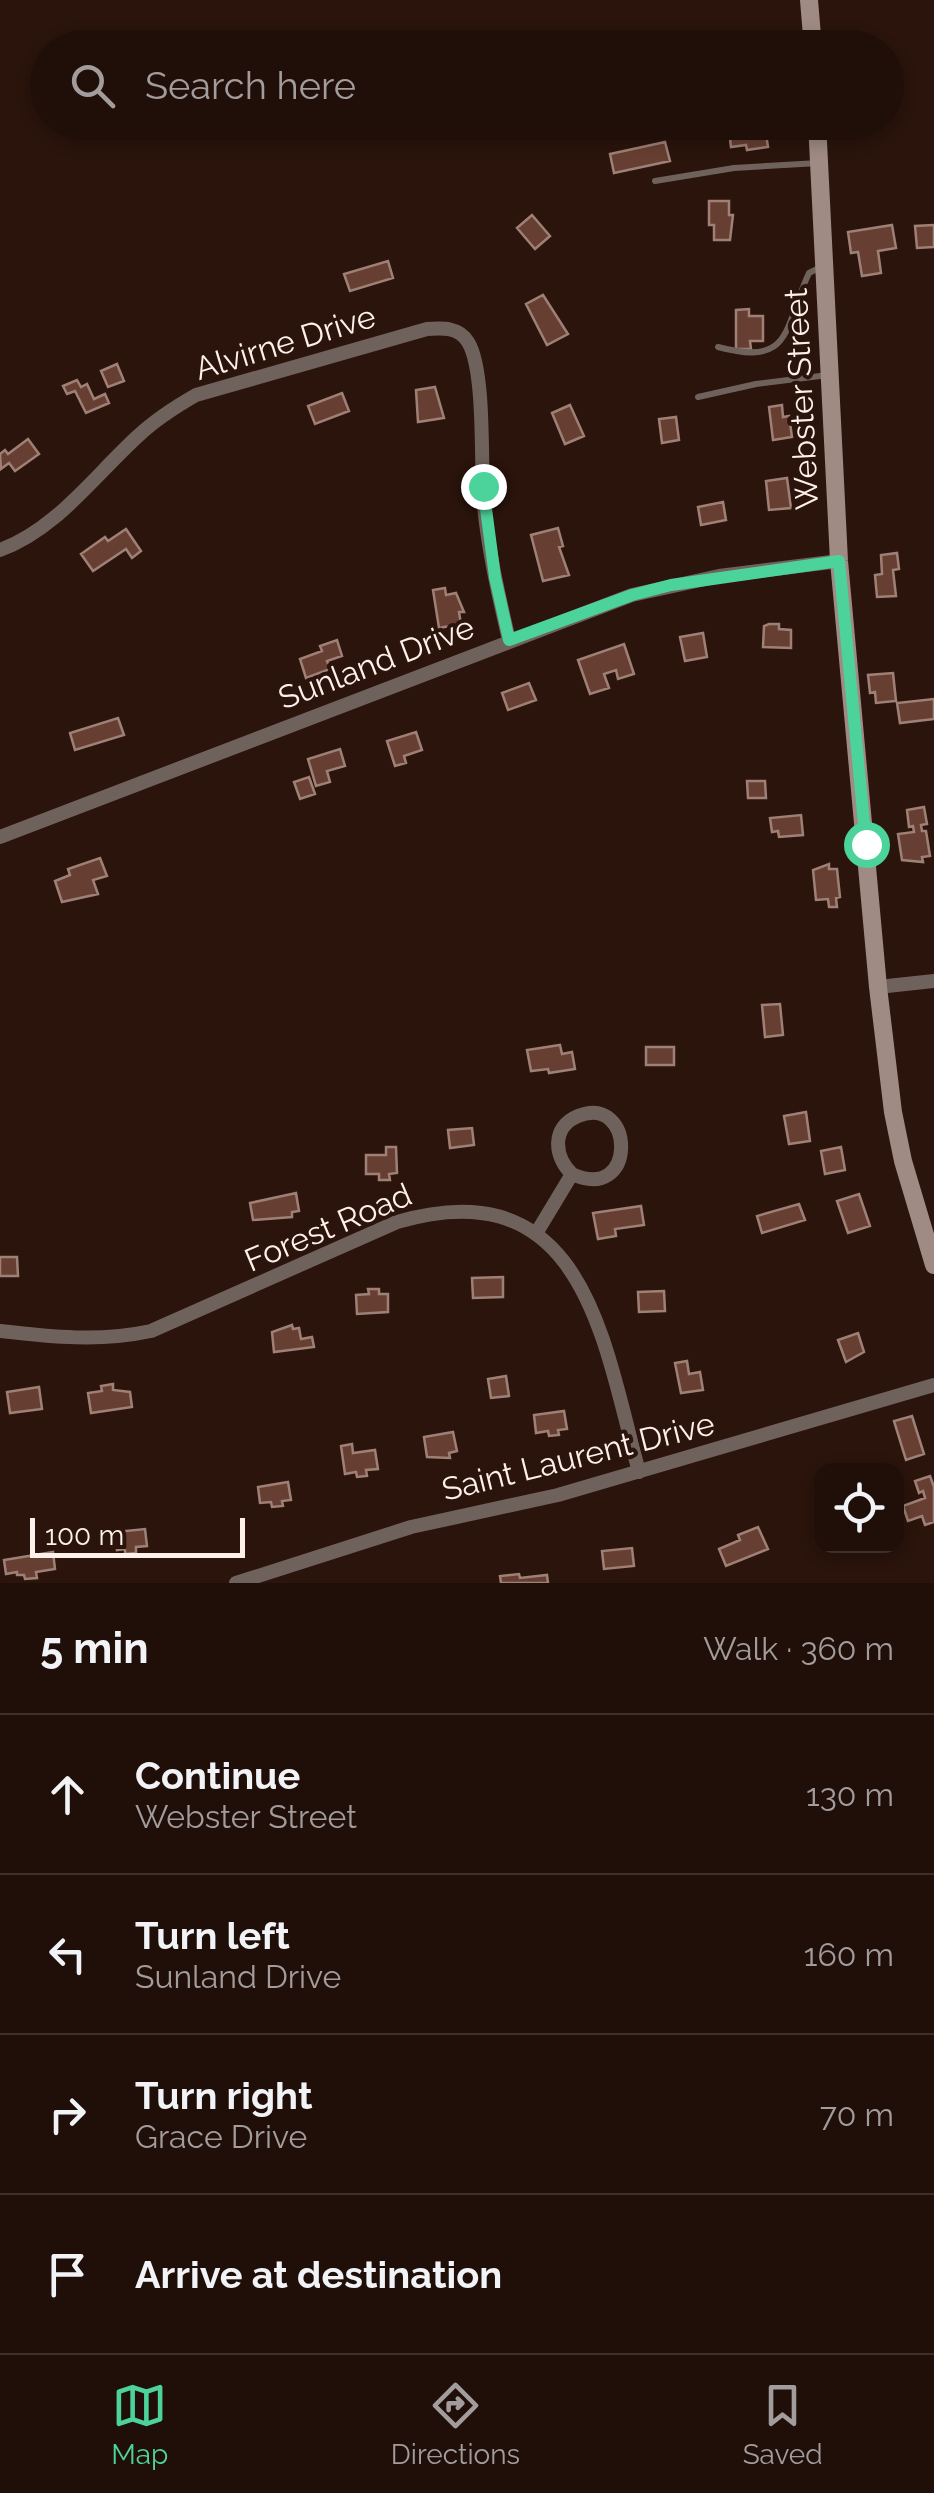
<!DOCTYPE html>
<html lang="en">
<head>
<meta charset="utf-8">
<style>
	:root { --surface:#200f09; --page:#281812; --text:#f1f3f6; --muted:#a29c9c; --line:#3d2f2a; --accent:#4cd39b }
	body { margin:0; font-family:Raleway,sans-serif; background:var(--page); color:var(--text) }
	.controls { position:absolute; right:30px; bottom:30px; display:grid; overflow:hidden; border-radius:20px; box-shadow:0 5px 15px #0003 }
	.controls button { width:90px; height:90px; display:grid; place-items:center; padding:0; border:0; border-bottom:2px solid var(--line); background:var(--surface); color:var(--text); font:50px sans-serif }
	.scale { position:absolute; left:30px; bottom:25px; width:215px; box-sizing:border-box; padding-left:10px; border:5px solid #fef0eb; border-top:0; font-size:28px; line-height:35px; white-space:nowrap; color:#fef0eb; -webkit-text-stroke:8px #2a140c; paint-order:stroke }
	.stop { position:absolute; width:30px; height:30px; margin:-22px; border:8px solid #4cd39b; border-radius:50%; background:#fff }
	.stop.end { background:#4cd39b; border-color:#fff; box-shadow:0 2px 10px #0008 }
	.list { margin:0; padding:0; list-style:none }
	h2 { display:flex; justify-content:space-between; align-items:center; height:130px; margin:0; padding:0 40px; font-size:42px }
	h2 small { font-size:32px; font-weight:400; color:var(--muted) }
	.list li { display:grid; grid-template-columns:65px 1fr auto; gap:30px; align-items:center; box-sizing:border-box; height:160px; padding:0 40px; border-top:2px solid var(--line) }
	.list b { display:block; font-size:38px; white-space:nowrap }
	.list p { margin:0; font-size:32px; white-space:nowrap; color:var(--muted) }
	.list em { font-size:32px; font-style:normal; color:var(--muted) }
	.icon { flex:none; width:55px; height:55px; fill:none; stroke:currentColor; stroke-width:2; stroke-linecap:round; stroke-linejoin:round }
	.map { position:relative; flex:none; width:934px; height:1583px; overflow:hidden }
	.search { position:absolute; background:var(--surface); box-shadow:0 5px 15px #0003; left:30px; right:30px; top:30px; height:110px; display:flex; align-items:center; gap:25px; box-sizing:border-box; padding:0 35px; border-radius:55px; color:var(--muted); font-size:38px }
	.sheet { height:770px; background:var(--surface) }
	nav { display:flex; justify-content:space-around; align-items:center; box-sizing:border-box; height:140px; border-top:2px solid var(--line); background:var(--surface); font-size:28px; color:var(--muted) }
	nav a { display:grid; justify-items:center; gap:5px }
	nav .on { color:var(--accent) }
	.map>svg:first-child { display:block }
</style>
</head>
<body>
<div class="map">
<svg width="934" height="1583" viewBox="0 0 934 1583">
	<rect width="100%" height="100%" fill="#2a140c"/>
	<!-- building -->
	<path fill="#663f32" stroke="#9e8076" stroke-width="2.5" d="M761 122 762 129 765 128 768 147 747 150 746 145 731 147 728 123Z
		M665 142 670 161 614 173 610 154Z
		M709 201H729V215H733L730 240H714V225H709Z
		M532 215 550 236 535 249 517 228Z
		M892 225 896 248 878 251 881 273 862 276 858 252 851 253 848 232Z
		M934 225V247L917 248 915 226Z
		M388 261 393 278 350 291 344 274Z
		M543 295 568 334 547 345 526 304Z
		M749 309V316H763V341H750L751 349H736V310Z
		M117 364 124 381 108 387 101 371Z
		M77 380 81 387 87 384 94 399 105 394 109 403 86 413 75 391 67 394 63 386Z
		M435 387 444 418 418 422 416 390Z
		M342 393 349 411 315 424 308 406Z
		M570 405 584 436 565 444 552 413Z
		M782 405 783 417 789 416 792 437 773 440 769 407Z
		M676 417 679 440 662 443 659 419Z
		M28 439 39 454 15 471 9 463 1 469 0 454 5 450 8 454Z
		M787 478 791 508 769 510 766 481Z
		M723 502 726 520 701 525 698 507Z
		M558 528 563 546 559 547 569 575 543 581 531 535Z
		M126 529 141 551 132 558 126 549 93 571 81 554 105 537 108 541Z
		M897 553 899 569 893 570 896 596 877 597 875 575 882 574 881 555Z
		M445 588 446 595 456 593 464 612H459L461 624 439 628 433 590Z
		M769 624H779V629L791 630V648L763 647 764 626Z
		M703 633 707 657 685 661 680 637Z
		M337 640 342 656 327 661 330 669 306 678 300 659 322 651 320 646Z
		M624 644 634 674 618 679 616 670 604 674 609 688 590 694 578 660Z
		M893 673 896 701 876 703 875 692 870 693 868 675Z
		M529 683 536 700 508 710 502 693Z
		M934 699V719L900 723 897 703Z
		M118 718 124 735 75 750 70 733Z
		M416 732 422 750 404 756 406 763 395 766 387 741Z
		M340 749 345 766 327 771 330 782 316 786 308 759Z
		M309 777 315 794 300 799 294 782Z
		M747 781H765L766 798H748Z
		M924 807 927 824 921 825 922 831H926L930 856 922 857 923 862 902 860 898 834 914 832 913 826 909 827 907 810Z
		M801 815 803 835 779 837 778 831 772 832 770 818Z
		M100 858 107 876 93 880 98 894 62 902 55 881 70 875 68 869Z
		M829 864V869H837L840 897 836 898 837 907H829L828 899 816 900 813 870Z
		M780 1004 783 1035 765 1037 762 1005Z
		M560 1045 562 1054 572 1052 575 1069 549 1073 548 1069 531 1071 527 1050Z
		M646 1047H674V1065H646Z
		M806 1112 810 1141 789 1144 784 1116Z
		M472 1128 474 1145 450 1148 448 1130Z
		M386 1147H396L397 1173 389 1174 390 1180H379V1174H366V1155H386Z
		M841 1147 845 1170 825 1174 821 1151Z
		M296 1193 299 1211 292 1212V1217L253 1220 250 1203Z
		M859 1194 870 1226 848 1233 837 1201Z
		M799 1204 805 1220 762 1233 757 1216Z
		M641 1206 644 1225 615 1229 616 1236 598 1239 593 1213Z
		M0 1257H17L18 1276H0Z
		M503 1277V1297L473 1298 472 1278Z
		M368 1289H379V1294H388V1312L357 1314 356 1295 369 1294Z
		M664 1291 665 1311 639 1312 638 1292Z
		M292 1325 293 1329 299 1328 301 1339 312 1337 314 1347 274 1352 272 1332Z
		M858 1333 864 1352 846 1362 838 1340Z
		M687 1361 689 1374 700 1372 703 1390 681 1393 675 1363Z
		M506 1376 509 1396 491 1398 488 1379Z
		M113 1384V1390L130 1392 132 1407 91 1413 88 1393 102 1391 101 1386Z
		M39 1387 42 1409 10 1413 7 1392Z
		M564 1411 567 1429 558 1430 559 1435 549 1436 548 1431 536 1433 534 1415Z
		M912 1416 924 1454 906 1460 894 1421Z
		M453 1432 457 1451 449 1453 450 1458 427 1457 424 1437Z
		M352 1444 353 1453 375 1450 378 1469 366 1470 367 1476 357 1477 356 1472 345 1474 341 1446Z
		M930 1476 934 1487V1522L925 1525 922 1516 908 1521 903 1506 925 1498 923 1491 919 1493 915 1481Z
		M288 1482 291 1500 282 1501 283 1506 272 1507 271 1502 260 1503 258 1487Z
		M758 1527 768 1549 726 1566 719 1549 740 1540 738 1535Z
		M145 1529 147 1546 136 1547V1553L125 1554V1549L117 1550 115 1532Z
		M632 1548 634 1566 604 1569 602 1551Z
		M53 1552 55 1569 36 1572 37 1578 25 1579 24 1575H17V1572L6 1574 4 1560Z
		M519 1574 520 1578 547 1575 548 1583H501L500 1576Z"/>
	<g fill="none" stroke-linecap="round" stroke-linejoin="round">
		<!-- lane -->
		<path stroke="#6f625d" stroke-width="6" d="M655 181 734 168 819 163
			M718 347C793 367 783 329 809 273L823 266
			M698 397 756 384 828 375"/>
		<!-- street -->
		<path stroke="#6f625d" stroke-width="14" d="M0 550C56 530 95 475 138 436 156 419 175 407 196 395L427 329C443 328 459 327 468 342 485 369 481 460 483 495 487 545 498 593 509 640
			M0 837 632 595 719 576 839 561
			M878 987 934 981
			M537 1232 572 1174C638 1204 635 1093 578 1116 551 1127 554 1157 572 1174
			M0 1331C52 1337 100 1342 151 1331L397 1222C583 1168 603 1338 639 1472
			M236 1583 411 1527 558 1495 934 1385"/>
		<!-- secondary -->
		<path stroke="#9f8b84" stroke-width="18" d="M809 0 813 48
			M817 122 839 561 878 987 893 1112 903 1161 934 1265"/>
	</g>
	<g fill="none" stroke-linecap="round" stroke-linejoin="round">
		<!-- route -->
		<path stroke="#4cd39b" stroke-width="12" d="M483 486 495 577 509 640 632 595 671 585 839 561 866 844"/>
	</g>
	<g text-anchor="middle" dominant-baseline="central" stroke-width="8" stroke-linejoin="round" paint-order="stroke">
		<!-- street labels -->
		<g font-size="32" fill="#fef0eb" stroke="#2a140c">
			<text transform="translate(285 342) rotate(-17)">Alvirne Drive</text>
			<text transform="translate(801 399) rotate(-93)">Webster Street</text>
			<text transform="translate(376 662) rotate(-21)">Sunland Drive</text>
			<text transform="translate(328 1227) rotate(-23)">Forest Road</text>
			<text transform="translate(578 1456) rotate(-14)">Saint Laurent Drive</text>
		</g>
	</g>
</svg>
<div class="controls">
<button><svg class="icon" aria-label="locate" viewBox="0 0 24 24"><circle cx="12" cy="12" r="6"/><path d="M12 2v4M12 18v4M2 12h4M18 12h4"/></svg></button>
</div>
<div class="scale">100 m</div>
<div class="stop" style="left:866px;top:844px"></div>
<div class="stop end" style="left:483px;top:486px"></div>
<div class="search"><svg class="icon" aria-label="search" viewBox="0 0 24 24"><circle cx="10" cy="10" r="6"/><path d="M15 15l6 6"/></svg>Search here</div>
</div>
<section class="sheet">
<h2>5 min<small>Walk · 360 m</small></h2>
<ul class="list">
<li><svg class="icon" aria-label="ahead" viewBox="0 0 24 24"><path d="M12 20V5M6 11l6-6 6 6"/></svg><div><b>Continue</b><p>Webster Street</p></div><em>130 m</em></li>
<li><svg class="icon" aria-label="left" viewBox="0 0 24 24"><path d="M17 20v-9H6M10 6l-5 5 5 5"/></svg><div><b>Turn left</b><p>Sunland Drive</p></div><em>160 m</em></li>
<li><svg class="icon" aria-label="right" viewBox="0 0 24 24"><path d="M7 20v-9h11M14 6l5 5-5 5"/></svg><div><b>Turn right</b><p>Grace Drive</p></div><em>70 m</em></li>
<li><svg class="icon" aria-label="arrive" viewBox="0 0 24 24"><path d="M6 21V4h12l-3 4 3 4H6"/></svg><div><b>Arrive at destination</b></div></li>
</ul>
</section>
<nav>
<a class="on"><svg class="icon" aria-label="map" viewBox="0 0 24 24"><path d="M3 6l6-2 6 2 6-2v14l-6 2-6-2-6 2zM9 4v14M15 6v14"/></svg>Map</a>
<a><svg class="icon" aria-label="directions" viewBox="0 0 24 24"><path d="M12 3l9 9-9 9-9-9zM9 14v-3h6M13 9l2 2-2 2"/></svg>Directions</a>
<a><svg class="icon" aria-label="saved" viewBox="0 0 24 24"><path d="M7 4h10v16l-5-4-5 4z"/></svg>Saved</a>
</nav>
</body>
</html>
